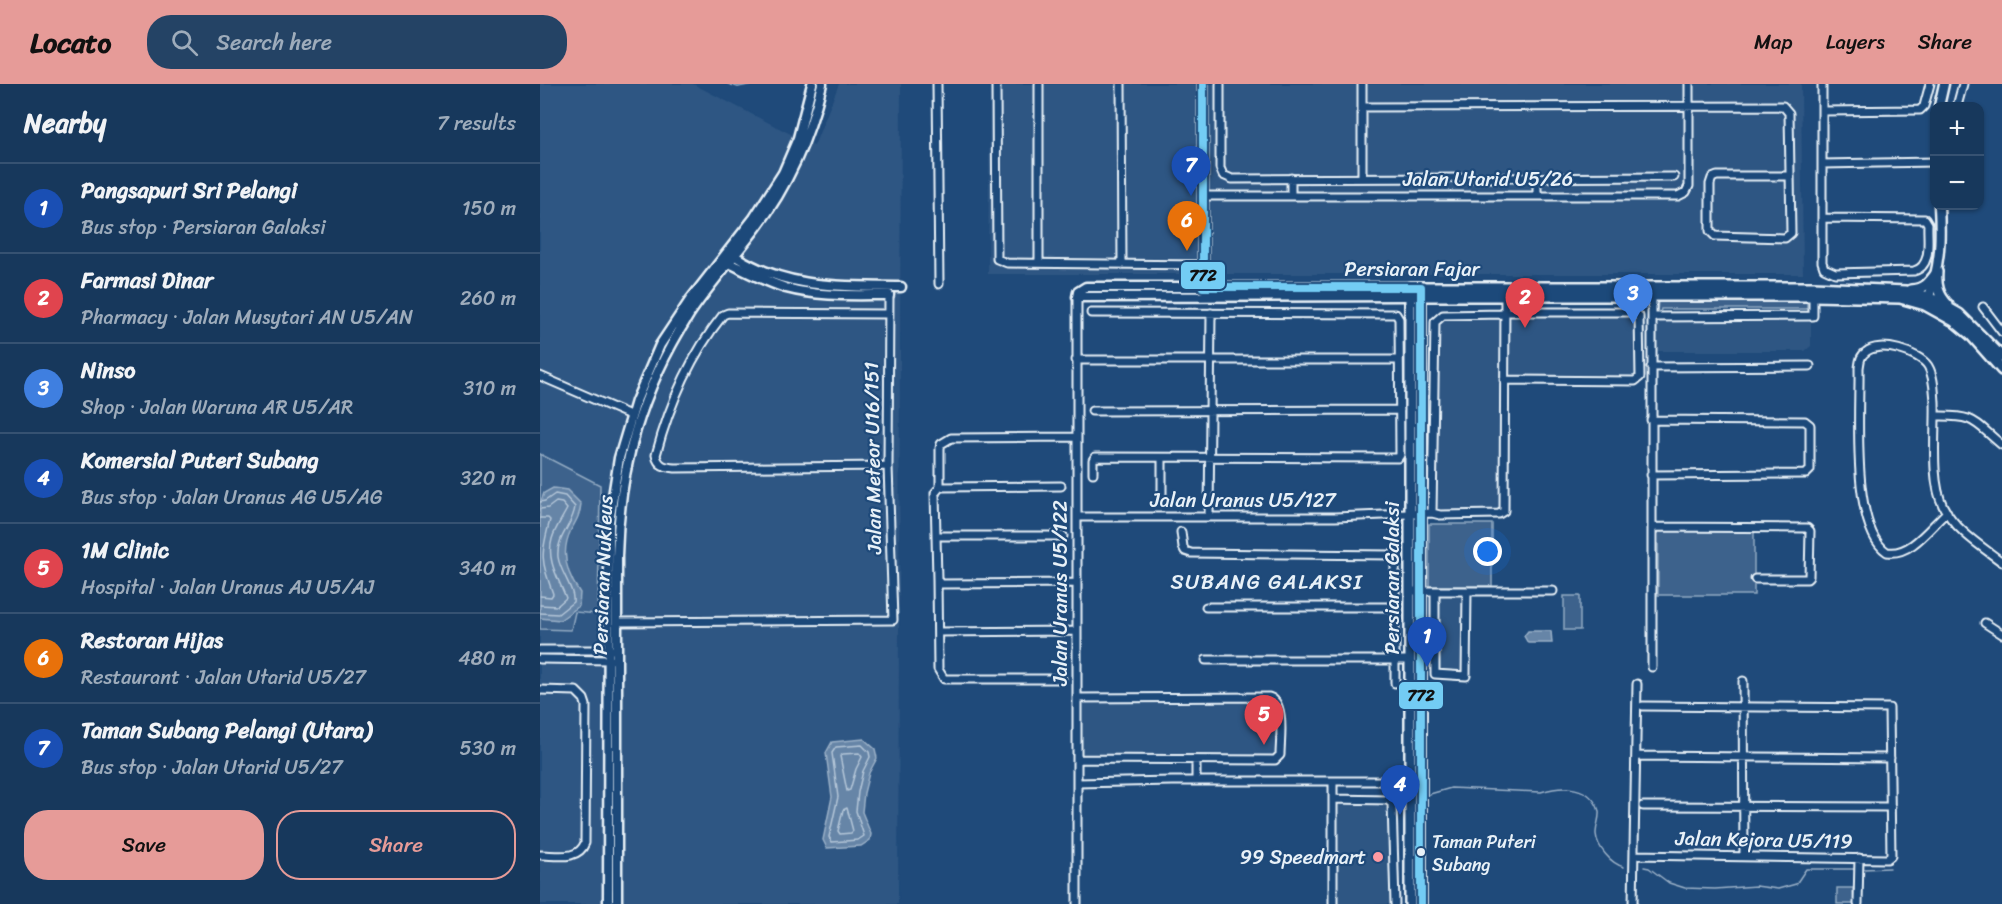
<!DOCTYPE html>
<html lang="en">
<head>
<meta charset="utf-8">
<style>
	:root { --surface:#17385c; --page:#244365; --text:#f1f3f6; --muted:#9eacbb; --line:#365272; --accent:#e69b98 }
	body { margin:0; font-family:Sriracha,sans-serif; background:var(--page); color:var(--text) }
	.controls { position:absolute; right:18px; top:18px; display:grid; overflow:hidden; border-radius:12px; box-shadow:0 2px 4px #0004 }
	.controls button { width:54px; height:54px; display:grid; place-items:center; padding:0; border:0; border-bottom:2px solid var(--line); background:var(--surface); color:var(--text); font:30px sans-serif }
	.you { position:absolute; left:948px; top:468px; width:21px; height:21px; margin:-15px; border:4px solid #fff; border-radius:50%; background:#1a73e8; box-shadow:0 0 0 9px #1a73e833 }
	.badge { display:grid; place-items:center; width:39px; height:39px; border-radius:50%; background:var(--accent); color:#fff; font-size:20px; font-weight:700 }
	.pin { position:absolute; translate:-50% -50px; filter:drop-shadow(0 2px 3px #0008) }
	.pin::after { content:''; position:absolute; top:32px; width:21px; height:18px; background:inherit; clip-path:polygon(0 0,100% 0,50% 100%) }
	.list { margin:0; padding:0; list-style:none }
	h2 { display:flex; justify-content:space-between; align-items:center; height:78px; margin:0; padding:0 24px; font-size:26px }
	h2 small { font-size:20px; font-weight:400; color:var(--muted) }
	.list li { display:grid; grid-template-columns:39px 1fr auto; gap:18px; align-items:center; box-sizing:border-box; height:90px; padding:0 24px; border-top:2px solid var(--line) }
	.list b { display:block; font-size:22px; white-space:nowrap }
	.list p { margin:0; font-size:20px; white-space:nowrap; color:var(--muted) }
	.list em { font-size:20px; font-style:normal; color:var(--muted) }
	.actions { display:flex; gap:12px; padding:18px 24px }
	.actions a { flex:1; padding:14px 0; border:2px solid var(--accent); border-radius:24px; text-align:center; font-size:21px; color:var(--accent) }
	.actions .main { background:var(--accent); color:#111 }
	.icon { flex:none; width:33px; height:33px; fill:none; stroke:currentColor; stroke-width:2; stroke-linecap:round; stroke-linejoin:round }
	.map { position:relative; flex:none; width:1462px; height:820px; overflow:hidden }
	header { display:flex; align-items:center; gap:36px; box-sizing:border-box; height:84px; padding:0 30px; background:var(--accent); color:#111 }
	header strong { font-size:28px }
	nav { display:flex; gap:33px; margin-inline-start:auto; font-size:21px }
	.search { width:420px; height:54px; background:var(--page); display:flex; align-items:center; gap:15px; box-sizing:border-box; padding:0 21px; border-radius:24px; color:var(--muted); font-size:22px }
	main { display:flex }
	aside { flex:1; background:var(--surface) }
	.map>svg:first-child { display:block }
</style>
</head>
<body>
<header>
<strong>Locato</strong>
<div class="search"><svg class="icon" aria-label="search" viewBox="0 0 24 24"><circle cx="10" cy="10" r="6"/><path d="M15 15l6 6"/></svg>Search here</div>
<nav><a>Map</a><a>Layers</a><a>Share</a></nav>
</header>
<main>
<aside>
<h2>Nearby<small>7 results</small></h2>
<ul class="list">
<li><span class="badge" style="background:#1a4fb4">1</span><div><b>Pangsapuri Sri Pelangi</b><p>Bus stop · Persiaran Galaksi</p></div><em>150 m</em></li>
<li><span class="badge" style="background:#e0444e">2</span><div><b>Farmasi Dinar</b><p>Pharmacy · Jalan Musytari AN U5/AN</p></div><em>260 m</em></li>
<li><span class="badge" style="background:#3f7fe0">3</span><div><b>Ninso</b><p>Shop · Jalan Waruna AR U5/AR</p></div><em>310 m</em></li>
<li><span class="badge" style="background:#1a4fb4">4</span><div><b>Komersial Puteri Subang</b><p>Bus stop · Jalan Uranus AG U5/AG</p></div><em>320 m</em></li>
<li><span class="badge" style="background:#e0444e">5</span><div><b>1M Clinic</b><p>Hospital · Jalan Uranus AJ U5/AJ</p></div><em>340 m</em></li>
<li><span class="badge" style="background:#e8710a">6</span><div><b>Restoran Hijas</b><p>Restaurant · Jalan Utarid U5/27</p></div><em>480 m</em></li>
<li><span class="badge" style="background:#1a4fb4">7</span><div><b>Taman Subang Pelangi (Utara)</b><p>Bus stop · Jalan Utarid U5/27</p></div><em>530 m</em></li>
</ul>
<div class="actions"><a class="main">Save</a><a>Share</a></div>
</aside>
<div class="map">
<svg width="1462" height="820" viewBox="0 0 1462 820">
	<rect width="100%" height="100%" fill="#1f4a7a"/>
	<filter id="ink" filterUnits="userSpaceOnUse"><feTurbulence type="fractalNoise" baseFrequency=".0167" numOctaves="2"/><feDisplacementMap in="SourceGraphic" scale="12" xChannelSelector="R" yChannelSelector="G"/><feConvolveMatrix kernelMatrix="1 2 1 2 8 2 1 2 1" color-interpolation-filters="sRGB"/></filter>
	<g filter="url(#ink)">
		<!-- built -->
		<path fill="#2e5683" d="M0 0H153L274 62 299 0H361L358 820H0Z
			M450 0H1261L1263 190H448Z
			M1096 232V235L1271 234V262L1265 267H1098V292L1096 294H962V426L958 428H894L897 239 904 233Z
			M897 510H925L924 589 897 588Z
			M540 617H731L737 623 738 669 734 673H539Z
			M795 718H845L851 724 852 820H795Z"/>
		<!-- green -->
		<path fill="#3c628c" stroke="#92aac2" stroke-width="1.5" d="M1118 216 1267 218V225H1121L1120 229H1117Z
			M0 370 60 401 58 530 35 528 31 546 0 545Z
			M889 440H952V502H889Z
			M1118 447H1214V511H1118Z
			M1024 512H1040V546H1024Z
			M1297 804H1313L1314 820H1297Z"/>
		<!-- water -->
		<path fill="#6685a7" stroke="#9ab0c7" stroke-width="1.5" d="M13 404 27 406 41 420C40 431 36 437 31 446 20 468 26 489 40 509L39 522 20 536 0 534V420L4 409Z
			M988 547H1011L1012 559H988L984 552Z
			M324 655 335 665 337 674 329 689 324 709 322 728 331 750 330 756 321 762 287 764 283 756 292 713 286 669 292 658Z"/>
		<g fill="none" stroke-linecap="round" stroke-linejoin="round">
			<!-- shore -->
			<path stroke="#b4c6d8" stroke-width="1.5" d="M0 418 5 417 15 410 25 412 35 423C33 441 16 453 18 473 20 488 35 505 33 518L18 530 0 529
				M0 425 8 424 16 418 22 419 27 425C22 435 15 444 12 455 6 477 19 495 26 514L17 522 0 521
				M0 434H8L10 436C0 473 1 475 13 510L11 513 0 512
				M322 661 329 668 330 673 323 687 318 708 316 727 324 752 318 756 292 758 289 753 298 713 292 669 296 663Z
				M319 669 322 673 316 685 310 706 307 707 300 672 303 670Z
				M307 724 313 747 311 749 300 750 298 747 303 726Z"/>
			<!-- stream -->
			<path stroke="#9ab0c7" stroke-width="1.5" d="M188 0 198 3 213 0
				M890 710 911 704 1001 708C1023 701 1051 701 1059 727 1060 734 1056 742 1056 750 1057 763 1071 780 1084 783
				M1104 783 1109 784 1129 799 1145 804 1175 805 1216 802 1238 805 1256 800 1266 785H1314
				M1323 785 1350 784"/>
			<defs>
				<path id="minor" d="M397 0 399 200
					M456 0 457 175 467 179 663 181
					M499 0V179
					M581 0 582 180
					M680 0V84L683 91 692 95 1134 93
					M822 0V94
					M1417 22 1423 0
					M822 23 1243 22 1249 29 1251 149 1245 154 1175 152 1170 147V100L1172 94 1177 92H1250
					M1282 27 1380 26 1384 22 1390 0
					M1282 80 1394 78
					M751 94V112
					M663 112H1138L1146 108 1149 102V0
					M997 112V93
					M1282 134 1385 135 1388 140C1387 155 1393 182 1374 187L1295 189 1284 184 1282 178C1282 118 1282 59 1282 0
					M1112 208V583
					M1443 223 1462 248
					M551 229 856 230 859 235 860 371 858 374 555 373 553 376V389
					M1112 233 1273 232V209
					M536 276H859
					M1111 283 1270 282
					M0 292 90 331
					M964 296 1095 297 1100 293 1099 232 1094 228H964
					M552 327 860 326
					M1395 332C1436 331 1433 337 1462 361
					M1111 336 1265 337 1270 341V386L1266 390 1111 391
					M536 353 411 354 401 360 400 364V403L395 409 397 495 400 500 537 499
					M348 382 135 384C125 383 118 382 116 371 129 322 151 271 183 231L188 229 349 230
					M400 403 521 402
					M622 418V374
					M1407 428C1390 443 1371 472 1347 468 1310 444 1320 325 1319 284 1320 277 1320 272 1326 268 1339 256 1379 268 1388 282 1394 292 1394 306 1395 318 1396 347 1390 396 1403 422 1415 446 1441 462 1462 478
					M892 429 900 431 959 430 964 427 965 213
					M537 433H795L892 429 895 238 903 231 964 230
					M669 433 671 229
					M1112 443 1267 444 1270 447 1269 493 1267 495H1215
					M641 448 643 463 645 467 651 469 852 471 855 475V599
					M396 452H523
					M397 495 398 585 404 595H522
					M870 507H1013
					M895 508V590L926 592 927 507
					M666 523H854
					M77 538 353 536 348 382 349 211
					M1445 539 1462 550
					M398 548 537 547
					M0 566H72
					M0 575 71 576
					M666 576H870
					M1203 597 1204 772
					M0 606 36 607 44 615 46 621 45 759C38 777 16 771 0 771
					M1096 672 1350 674
					M537 675 735 676 740 671C740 656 746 618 729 613L537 614
					M656 676V697
					M793 698V820
					M537 699 632 697H881
					M793 715 848 716 852 720 855 820
					M1103 722 1351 723
					M1094 771 1347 775 1351 772 1349 624 1103 622
					M537 820V213
					M1093 820 1097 600
					M1318 820 1319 774"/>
				<path id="tertiary" d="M663 0V203
					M1399 22 1404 0
					M195 172C248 206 301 202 361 203
					M189 179C208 188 226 198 246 204 279 213 314 211 349 211
					M870 212 537 213 538 208 546 203H870
					M1387 218C1400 183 1401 158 1399 122
					M68 820 69 438 79 374 96 317 120 261 150 216 214 134 243 89 258 54 272 0
					M77 820V472C79 383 101 307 149 231 169 201 194 173 216 144 248 102 270 51 282 0"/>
				<path id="secondary" d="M1397 188C1396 201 1398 211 1408 221
					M1371 206C1385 205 1389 199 1397 188
					M881 209V820
					M870 212H1273L1360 214 1385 221 1414 237 1431 251 1462 286
					M870 820V203H1273L1366 207 1389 213 1419 230 1462 273"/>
			</defs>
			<!-- minor casing -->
			<use href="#minor" stroke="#e8f1f8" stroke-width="11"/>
			<!-- tertiary casing -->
			<use href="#tertiary" stroke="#e8f1f8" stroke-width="13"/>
			<!-- secondary casing -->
			<use href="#secondary" stroke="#e8f1f8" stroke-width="14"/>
			<!-- minor -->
			<use href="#minor" stroke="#1f4a7a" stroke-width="7"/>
			<!-- tertiary -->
			<use href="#tertiary" stroke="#1f4a7a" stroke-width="8"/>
			<!-- secondary -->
			<use href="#secondary" stroke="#1f4a7a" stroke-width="9"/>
			<defs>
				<path id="bus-1" d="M663 0V203
					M663 203H881V820"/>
			</defs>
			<!-- bus-1 casing -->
			<use href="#bus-1" stroke="#1f4a7a" stroke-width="12"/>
			<!-- bus-1 -->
			<use href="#bus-1" stroke="#73ccf4" stroke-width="8"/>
		</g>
	</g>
	<!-- markers -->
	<circle fill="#e8f1f8" stroke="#1f4a7a" stroke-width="2" cx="881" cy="768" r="5"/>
	<circle fill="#ff9aa2" stroke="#1f4a7a" stroke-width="2" cx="838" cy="773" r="6"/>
	<g text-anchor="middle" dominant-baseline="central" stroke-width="4.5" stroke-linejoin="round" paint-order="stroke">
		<!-- bus labels -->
		<g font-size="18" fill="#e8f1f8" stroke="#1f4a7a" text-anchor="start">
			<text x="892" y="758">Taman Puteri<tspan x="892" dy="23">Subang</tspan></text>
		</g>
		<!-- street labels -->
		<g font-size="20" fill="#e8f1f8" stroke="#1f4a7a">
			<text x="948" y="95">Jalan Utarid U5/26</text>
			<text x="872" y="185">Persiaran Fajar</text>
			<text transform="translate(333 374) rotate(-91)">Jalan Meteor U16/151</text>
			<text x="703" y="416">Jalan Uranus U5/127</text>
			<text transform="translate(63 491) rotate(-88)">Persiaran Nukleus</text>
			<text transform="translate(852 494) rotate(-90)">Persiaran Galaksi</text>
			<text transform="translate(520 509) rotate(-90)">Jalan Uranus U5/122</text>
			<text transform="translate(1224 756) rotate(1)">Jalan Kejora U5/119</text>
		</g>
		<!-- poi labels -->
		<g font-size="20" fill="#e8f1f8" stroke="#1f4a7a" text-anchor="end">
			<text x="826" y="773">99 Speedmart</text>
		</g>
		<!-- neighbourhood labels -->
		<g font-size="21" letter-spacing="1.5" fill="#e8f1f8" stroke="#1f4a7a">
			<text x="727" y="498">SUBANG GALAKSI</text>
		</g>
	</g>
	<g stroke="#1f4a7a" stroke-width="2">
		<rect x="640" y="177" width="46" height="29" rx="6" fill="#73ccf4"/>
		<rect x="858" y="597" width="46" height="29" rx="6" fill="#73ccf4"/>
	</g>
	<g font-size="16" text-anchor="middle" font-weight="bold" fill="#111">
		<text x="663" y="197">772</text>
		<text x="881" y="617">772</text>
	</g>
</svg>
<div class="controls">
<button>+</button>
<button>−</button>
</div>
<div class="you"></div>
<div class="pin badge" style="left:887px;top:583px;background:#1a4fb4">1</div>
<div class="pin badge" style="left:985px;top:244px;background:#e0444e">2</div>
<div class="pin badge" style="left:1093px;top:240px;background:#3f7fe0">3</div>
<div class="pin badge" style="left:860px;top:731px;background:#1a4fb4">4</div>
<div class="pin badge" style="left:724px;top:661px;background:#e0444e">5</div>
<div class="pin badge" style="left:647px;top:167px;background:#e8710a">6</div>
<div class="pin badge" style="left:651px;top:112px;background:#1a4fb4">7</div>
</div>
</main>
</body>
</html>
